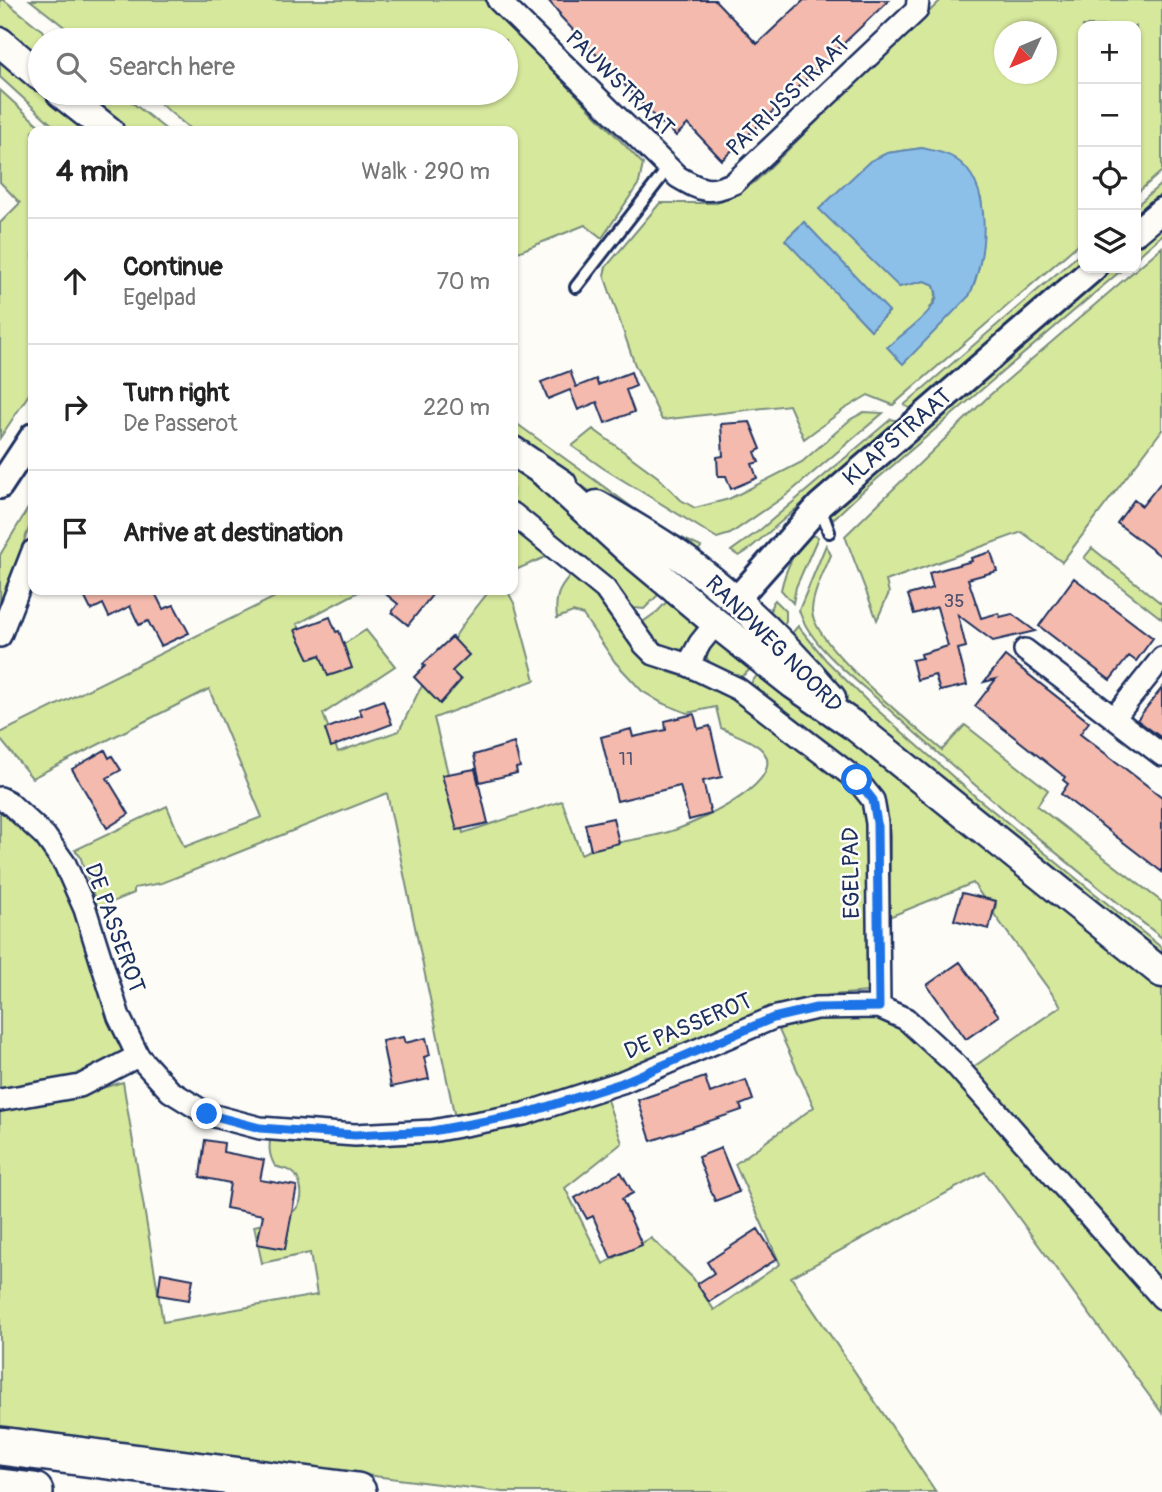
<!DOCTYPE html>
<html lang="en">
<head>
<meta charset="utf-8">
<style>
	:root { --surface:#fff; --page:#f6f6f6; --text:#222; --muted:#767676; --line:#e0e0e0 }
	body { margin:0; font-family:Pangolin,sans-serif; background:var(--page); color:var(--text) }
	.controls { position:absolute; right:21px; top:21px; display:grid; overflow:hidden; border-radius:14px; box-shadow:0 2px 5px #0004 }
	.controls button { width:63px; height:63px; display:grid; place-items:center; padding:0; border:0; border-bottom:2px solid var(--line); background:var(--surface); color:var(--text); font:35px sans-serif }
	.compass { position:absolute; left:994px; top:21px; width:63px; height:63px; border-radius:50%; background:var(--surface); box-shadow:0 2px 5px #0004; rotate:226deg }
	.stop { position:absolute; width:21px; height:21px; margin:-16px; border:5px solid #1a73e8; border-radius:50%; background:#fff }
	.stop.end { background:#1a73e8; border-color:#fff; box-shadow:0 2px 7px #0008 }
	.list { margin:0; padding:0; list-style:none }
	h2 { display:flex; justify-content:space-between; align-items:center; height:91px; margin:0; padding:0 28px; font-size:30px }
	h2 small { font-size:23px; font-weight:400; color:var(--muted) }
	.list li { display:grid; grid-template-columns:46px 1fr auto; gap:21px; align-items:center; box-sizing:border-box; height:126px; padding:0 28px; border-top:2px solid var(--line) }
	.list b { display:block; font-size:26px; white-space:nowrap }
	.list p { margin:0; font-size:23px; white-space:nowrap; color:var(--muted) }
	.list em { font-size:23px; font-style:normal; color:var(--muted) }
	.icon { flex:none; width:38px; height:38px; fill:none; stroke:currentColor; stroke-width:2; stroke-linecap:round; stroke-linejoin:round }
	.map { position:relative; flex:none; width:1162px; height:1492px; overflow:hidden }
	.search { position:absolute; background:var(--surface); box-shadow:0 2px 5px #0004; left:28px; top:28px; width:490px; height:77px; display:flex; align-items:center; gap:18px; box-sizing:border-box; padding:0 24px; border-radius:38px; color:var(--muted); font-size:26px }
	.panel { position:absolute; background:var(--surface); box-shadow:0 2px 5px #0004; left:28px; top:126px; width:490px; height:469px; border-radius:14px }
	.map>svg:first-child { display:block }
</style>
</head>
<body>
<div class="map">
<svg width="1162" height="1492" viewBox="0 0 1162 1492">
	<rect width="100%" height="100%" fill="#fdfcf7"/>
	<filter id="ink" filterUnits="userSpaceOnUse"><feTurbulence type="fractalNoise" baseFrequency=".0143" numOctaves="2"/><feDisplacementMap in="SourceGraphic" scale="14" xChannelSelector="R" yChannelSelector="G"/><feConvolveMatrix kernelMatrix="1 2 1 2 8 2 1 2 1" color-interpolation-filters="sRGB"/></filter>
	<g filter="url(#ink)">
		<!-- green -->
		<path fill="#d6e89c" stroke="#788c7d" stroke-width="2" fill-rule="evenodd" d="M0 0H4L54 40H40V63L0 29Z
			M30 0H485L643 164 639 183 602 238 585 225 513 254V131H193L147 93H506V40H81Z
			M941 0H1162V171L1136 194V26H1083V240L893 405 868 395 843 410 804 439 789 405 662 420 635 365 604 275 606 267 660 203H717L756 181ZM1004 32H1046V74H1004ZM922 148 981 198C985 231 983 266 969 296L930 308C936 299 938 294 933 284L924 281 899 287 887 153ZM804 222 889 312 871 330 786 239Z
			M0 58 40 93 91 131H59L0 77Z
			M0 90 45 131H33V388L0 438V223L20 203 0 182Z
			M78 93H120L168 131H126Z
			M1162 183V196L1136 219V206Z
			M1162 223V235L1136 258V245Z
			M1162 247V430L1062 562 1022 532 886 581 889 593 877 620 845 536 990 395Z
			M1083 251V263L911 409 904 405Z
			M1109 268H1124L863 491 830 522 828 514Z
			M864 412 883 413 788 494 730 534 717 538 603 468 572 446 593 429 658 477 681 500 695 508 729 499 802 462 851 419Z
			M891 419 898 421 747 551 739 556 731 551 760 530Z
			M513 421 661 528 701 547 693 557 595 495 513 437Z
			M513 466 589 520 665 588 644 609 634 608 602 575 513 504Z
			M33 500V518L0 602V555Z
			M513 519 555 553 513 571Z
			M812 535 818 537 796 587 793 603 781 590C785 571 795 546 812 535Z
			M826 545 831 555C824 572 813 592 812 610 811 643 915 727 942 750L965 725 1048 790 1037 806 1162 902V938C1067 863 973 786 883 704 856 680 809 645 799 610Z
			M1092 548 1162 604V619L1084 558Z
			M576 570 655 664 669 672 721 688 841 781 862 803 871 817 869 992 831 995 784 1004 733 1023 671 1053 538 1101 455 1118 387 793 162 883 134 888V893L98 908 80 856 75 850 167 806 184 847 262 817 209 689 32 778 0 739V733L289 590H362L297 624 322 658 366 630 395 666 323 714 338 752 399 731 419 691 464 623 490 590H507L515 605 535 680 434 718 463 833 562 801 581 854C611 839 649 841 680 828 701 820 794 779 760 748 750 739 733 734 721 728L716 707 687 713 662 703 642 691 615 662 583 615 573 612 557 618C554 595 560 586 576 570Z
			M673 595 697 623 695 637 685 649 663 652 640 624 658 611Z
			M775 600 786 611V621L779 632C773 622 766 610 775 600Z
			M798 626 826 660 866 700 976 797 1162 948V959L867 722 786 640Z
			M722 640 757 662C752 667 746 675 740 677 724 682 683 648 722 640Z
			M763 667 1162 989V1284L972 1068 1061 1006 994 914 996 904 984 899 973 883 889 917 890 834 887 815 873 788 751 693 750 685Z
			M0 812 8 815 55 856 130 1049 107 1073 0 1094Z
			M841 1014 870 1016 902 1028 933 1052 1017 1139 1162 1310V1413L985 1172 791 1277 936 1492H503L0 1430V1109L64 1099 123 1082 163 1322 317 1295 310 1253 262 1263 254 1226C273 1222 305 1216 301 1190 300 1183 297 1175 291 1171 286 1169 280 1168 275 1166 268 1154 269 1146 271 1132L331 1141 606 1097 622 1143 565 1188 603 1264 651 1238 693 1278 714 1310 780 1264 735 1164 814 1107 778 1028Z"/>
		<!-- water -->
		<path fill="#8dc0e9" stroke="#5f86b1" stroke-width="2" d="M922 148C934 151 944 152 954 158 995 183 987 259 969 296L903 364 887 347C899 337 930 315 936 300 938 295 936 290 933 284L924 281 899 287 819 209 870 161 887 153Z
			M804 222 889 311 871 330 785 240Z"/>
		<!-- building -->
		<path fill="#f4baad" stroke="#1b2f5e" stroke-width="2" d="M548 0H715L757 44 804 0H889L722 160 688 124 676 136 663 122 661 124 559 15 560 14Z
			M570 371 576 387 596 379 598 385 631 372 636 386 626 390 634 412 605 423 597 402 578 410 570 390 548 399 541 382Z
			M750 422 761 449 755 452 759 462 752 464 757 478 731 489 726 476H718L717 457 723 456 721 424Z
			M1162 481V557L1117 523 1134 500 1142 506Z
			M991 552 997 571 968 579 981 618 999 613 1000 617 1012 614 1035 631 993 641 958 615 966 647 958 649 967 685 940 691 935 675 917 680 912 660 922 658 921 654 948 646 937 607 914 614 908 595 933 588 929 573 972 561 971 558Z
			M1074 578 1153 638 1136 661 1129 656 1110 680 1039 626Z
			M81 590H162L155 593 163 609 174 605 189 633 161 646 148 621 139 625 130 606 109 617 103 604 91 610Z
			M381 590H436L408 625 392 612 398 604Z
			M330 617 336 632 339 631 352 668 328 676 320 655 309 659 295 630Z
			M452 637 469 655 452 671 461 680 440 704 414 677 425 666 423 664Z
			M1005 656 1089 722 1080 734 1162 797V872L1061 794 1068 784 1063 780 1065 777 975 706 996 679 984 682Z
			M1162 688V738L1137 720Z
			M383 700 392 724 331 747 325 729 362 715 359 709Z
			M694 714 698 729 710 726 722 777 703 781 711 814 689 820 680 786 617 801 601 737 631 729 633 737 666 730 665 721Z
			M514 743 520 767 516 768 517 773 480 782 474 755Z
			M105 750 109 758 112 756 121 770 107 778 129 814 107 828 72 769Z
			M475 769 488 823 457 830 442 775Z
			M613 818 619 843 591 850 585 824Z
			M962 893 996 901 989 929 954 920Z
			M960 962 999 1016 966 1039 927 985Z
			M403 1037 405 1043 426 1038 430 1055 424 1057 429 1079 391 1087 382 1041Z
			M705 1077 710 1093 746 1080 753 1100 740 1105 742 1110 651 1141 638 1100Z
			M205 1140 224 1143 223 1152 264 1160 260 1180 297 1186 285 1249 257 1244 263 1215 226 1208 230 1183 200 1177Z
			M721 1148 739 1192 715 1201 698 1157Z
			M621 1172 633 1193 622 1199 642 1245 611 1258 593 1216 587 1219 575 1198Z
			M758 1229 777 1259 709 1302 697 1284 714 1273 707 1262Z
			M161 1273 193 1279 189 1300 158 1295Z"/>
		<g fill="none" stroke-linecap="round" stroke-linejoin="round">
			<defs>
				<path id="service" d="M576 287 669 167
					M820 507 829 532"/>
				<path id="minor" d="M498 0 678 177C702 191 709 194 734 183L917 10 918 0
					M513 514 605 589 644 644 654 654 688 665 738 689 857 780 873 800 877 823 879 1007
					M0 636 33 551
					M1025 650 1162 755
					M688 665 700 643 716 623
					M1114 718 1162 658
					M0 798 8 802 45 836 65 864 85 909 119 1017 138 1056 170 1091 207 1114 260 1128 355 1135 432 1131 524 1114 622 1082 773 1018 816 1008 879 1007 906 1019 954 1063 1162 1298
					M0 1100 80 1086 138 1056"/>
				<path id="tertiary" d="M1136 232 1162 210
					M0 486 33 436
					M736 600 820 505 1094 268"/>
				<path id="secondary" d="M0 42 40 76
					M61 93 109 131
					M513 451 562 484
					M546 474 631 552 716 623 793 684 856 727 1162 973
					M597 505C629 524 662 542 692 565 743 603 790 650 831 698"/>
				<path id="motorway" d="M0 1446 357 1492
					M0 1488 34 1492"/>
			</defs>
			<!-- service casing -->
			<use href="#service" stroke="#1b2f5e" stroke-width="16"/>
			<!-- minor casing -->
			<use href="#minor" stroke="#1b2f5e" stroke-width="26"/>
			<!-- tertiary casing -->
			<use href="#tertiary" stroke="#1b2f5e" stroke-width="30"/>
			<!-- secondary casing -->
			<use href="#secondary" stroke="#1b2f5e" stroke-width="33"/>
			<!-- motorway casing -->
			<use href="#motorway" stroke="#1b2f5e" stroke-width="42"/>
			<!-- service -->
			<use href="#service" stroke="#fdfcf7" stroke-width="10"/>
			<!-- minor -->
			<use href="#minor" stroke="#fdfcf7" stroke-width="21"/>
			<!-- tertiary -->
			<use href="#tertiary" stroke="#fdfcf7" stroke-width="24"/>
			<!-- secondary -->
			<use href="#secondary" stroke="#fdfcf7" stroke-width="28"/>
			<!-- motorway -->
			<use href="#motorway" stroke="#fdfcf7" stroke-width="37"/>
		</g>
	</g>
	<g fill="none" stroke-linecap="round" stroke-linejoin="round" filter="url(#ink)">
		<!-- route -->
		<path stroke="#1a73e8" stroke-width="9" d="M207 1114 260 1128 355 1135 432 1131 524 1114 622 1083 773 1018 816 1008 879 1007 877 823 873 800 857 780"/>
	</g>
	<g text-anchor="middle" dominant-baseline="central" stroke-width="5" stroke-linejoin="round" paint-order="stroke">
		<!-- number labels -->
		<g font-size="19" fill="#515272">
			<text x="954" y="601">35</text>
			<text x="626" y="759">11</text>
		</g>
		<!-- street labels -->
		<g font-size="23" fill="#1b2f5e" stroke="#fdfcf7">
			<text transform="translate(620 83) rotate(44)">PAUWSTRAAT</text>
			<text transform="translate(788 96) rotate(-44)">PATRIJSSTRAAT</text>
			<text transform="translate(897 437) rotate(-41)">KLAPSTRAAT</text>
			<text transform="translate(774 644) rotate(45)">RANDWEG NOORD</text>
			<text transform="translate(851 873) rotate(-91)">EGELPAD</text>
			<text transform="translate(115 928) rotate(70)">DE PASSEROT</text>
			<text transform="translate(688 1026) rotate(-23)">DE PASSEROT</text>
		</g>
	</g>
</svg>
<div class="controls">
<button>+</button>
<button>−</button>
<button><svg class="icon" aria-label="locate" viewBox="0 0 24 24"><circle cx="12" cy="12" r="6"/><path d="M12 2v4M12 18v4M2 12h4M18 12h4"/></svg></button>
<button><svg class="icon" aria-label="layers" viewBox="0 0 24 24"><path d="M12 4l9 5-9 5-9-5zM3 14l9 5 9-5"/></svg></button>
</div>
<svg class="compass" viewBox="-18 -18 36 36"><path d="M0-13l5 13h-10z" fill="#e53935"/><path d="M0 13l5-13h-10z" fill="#767676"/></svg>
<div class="stop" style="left:857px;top:780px"></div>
<div class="stop end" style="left:207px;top:1114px"></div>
<div class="search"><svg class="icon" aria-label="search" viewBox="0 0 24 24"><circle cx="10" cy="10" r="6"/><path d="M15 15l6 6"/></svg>Search here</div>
<section class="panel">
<h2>4 min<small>Walk · 290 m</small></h2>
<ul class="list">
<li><svg class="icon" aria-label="ahead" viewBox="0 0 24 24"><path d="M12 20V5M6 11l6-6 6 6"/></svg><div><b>Continue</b><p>Egelpad</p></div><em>70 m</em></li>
<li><svg class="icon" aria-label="right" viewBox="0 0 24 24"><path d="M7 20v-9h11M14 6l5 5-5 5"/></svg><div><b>Turn right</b><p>De Passerot</p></div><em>220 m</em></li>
<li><svg class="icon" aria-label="arrive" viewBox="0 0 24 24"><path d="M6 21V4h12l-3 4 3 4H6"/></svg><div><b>Arrive at destination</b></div></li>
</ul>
</section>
</div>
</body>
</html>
